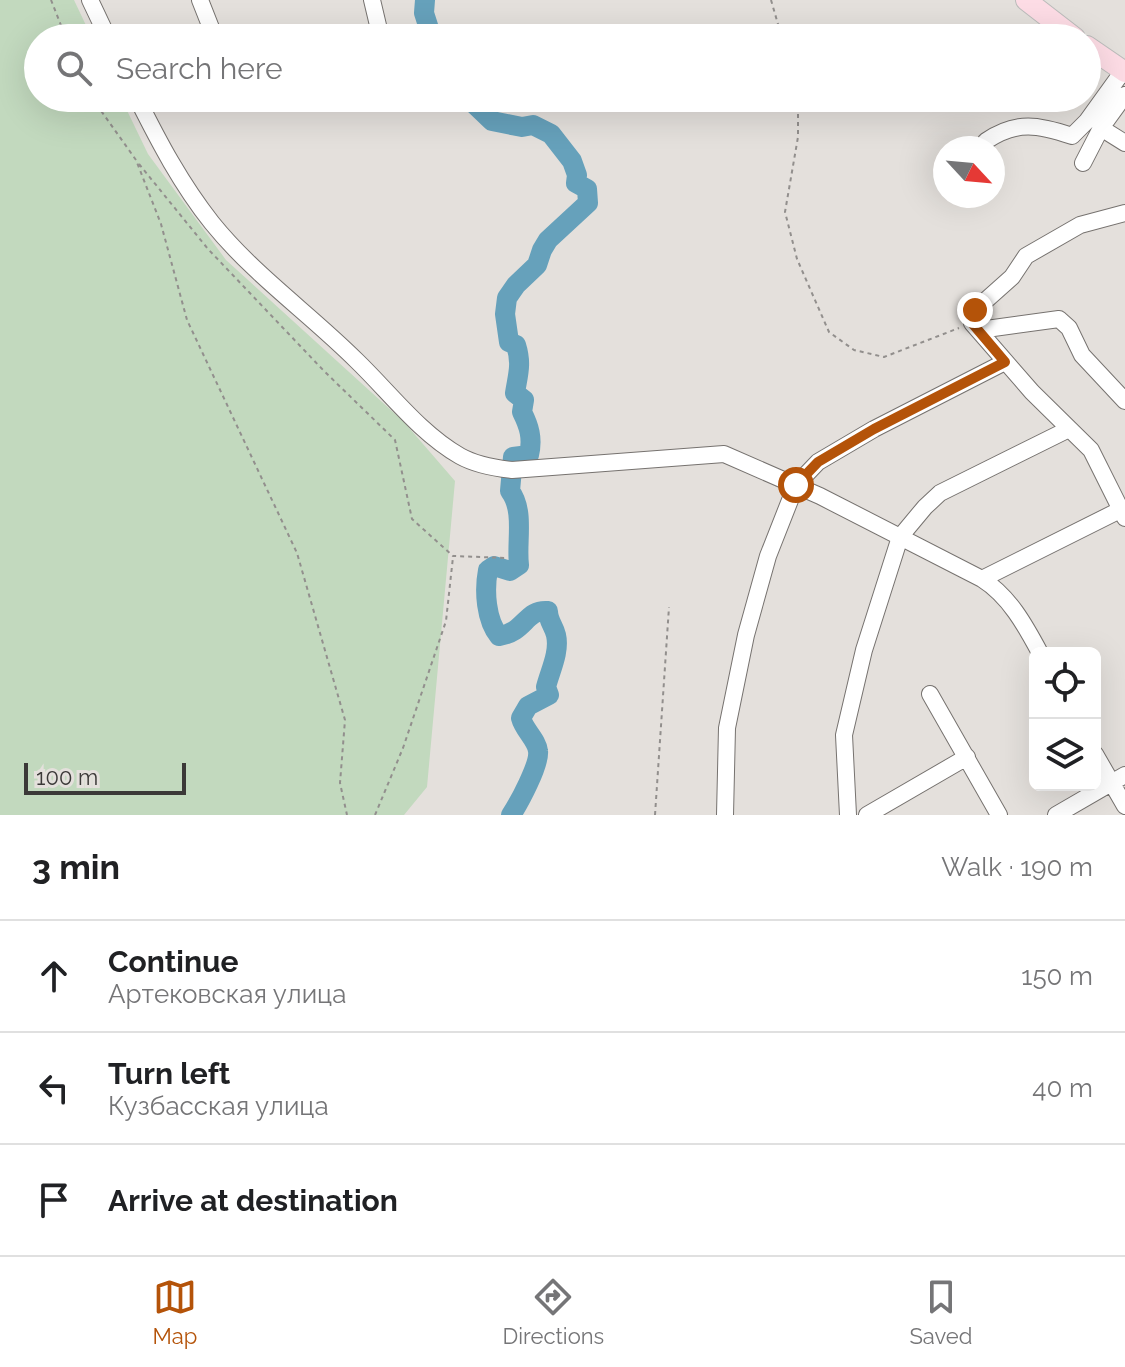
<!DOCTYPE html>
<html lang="en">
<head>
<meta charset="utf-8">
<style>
	:root { --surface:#fff; --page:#f2f2f2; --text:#202124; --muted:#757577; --line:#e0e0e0; --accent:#b45309 }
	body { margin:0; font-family:Raleway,sans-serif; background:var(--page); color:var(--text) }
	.controls { position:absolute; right:24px; bottom:24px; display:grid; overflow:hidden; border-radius:12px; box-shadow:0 8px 32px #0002 }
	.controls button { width:72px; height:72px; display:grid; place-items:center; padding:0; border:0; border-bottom:2px solid var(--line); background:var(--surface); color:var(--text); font:40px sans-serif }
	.compass { position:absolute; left:933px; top:136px; width:72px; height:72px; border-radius:50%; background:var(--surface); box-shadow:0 8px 32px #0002; rotate:116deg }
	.scale { position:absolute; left:24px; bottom:20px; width:162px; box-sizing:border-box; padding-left:8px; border:4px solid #3b3938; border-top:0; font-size:22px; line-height:28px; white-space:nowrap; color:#3b3938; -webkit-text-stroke:6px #e4e0dc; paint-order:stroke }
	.stop { position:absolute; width:24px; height:24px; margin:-18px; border:6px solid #b45309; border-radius:50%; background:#fff }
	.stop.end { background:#b45309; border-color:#fff; box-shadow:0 2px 8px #0008 }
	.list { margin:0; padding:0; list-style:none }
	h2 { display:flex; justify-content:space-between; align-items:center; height:104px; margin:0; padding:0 32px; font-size:34px }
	h2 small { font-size:26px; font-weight:400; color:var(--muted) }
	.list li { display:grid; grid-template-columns:52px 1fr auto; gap:24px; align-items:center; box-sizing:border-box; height:112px; padding:0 32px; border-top:2px solid var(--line) }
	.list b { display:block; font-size:30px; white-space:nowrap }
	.list p { margin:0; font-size:26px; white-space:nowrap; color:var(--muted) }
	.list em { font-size:26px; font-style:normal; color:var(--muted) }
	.icon { flex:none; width:44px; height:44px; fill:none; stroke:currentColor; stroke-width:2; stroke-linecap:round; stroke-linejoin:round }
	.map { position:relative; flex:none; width:1125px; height:815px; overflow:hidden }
	.search { position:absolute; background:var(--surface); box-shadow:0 8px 32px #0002; left:24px; right:24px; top:24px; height:88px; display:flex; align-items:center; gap:20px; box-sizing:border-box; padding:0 28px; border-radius:44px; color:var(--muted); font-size:30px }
	.sheet { height:440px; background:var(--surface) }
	nav { display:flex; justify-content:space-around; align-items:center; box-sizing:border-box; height:112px; border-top:2px solid var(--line); background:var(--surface); font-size:22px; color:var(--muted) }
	nav a { display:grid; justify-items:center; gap:4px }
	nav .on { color:var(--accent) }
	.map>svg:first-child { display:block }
</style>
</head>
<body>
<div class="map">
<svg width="1125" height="815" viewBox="0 0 1125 815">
	<rect width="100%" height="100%" fill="#e4e0dc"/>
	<!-- green -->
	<path fill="#c2d9be" d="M0 0H74L92 38H38V98H121L148 154 226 260 404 422 455 481 427 787 404 815H0Z"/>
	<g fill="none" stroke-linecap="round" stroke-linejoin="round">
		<!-- river -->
		<path stroke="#66a1bb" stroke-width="20" d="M425 0 424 13 432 38
			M468 98 492 121 522 127 533 125 551 134 572 161 577 175 576 183 587 189 588 203 548 240 542 250 537 265 516 285 507 298 505 314 509 342 516 345C522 364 518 374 515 393L524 400 522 412C529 426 533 438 529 455L513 457 510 491C525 511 516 542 519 565L510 571 494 566 488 570C484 591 486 620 499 636 526 632 525 609 548 611 548 621 554 626 556 635 560 652 550 671 546 687L549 695 528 706 521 718C524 730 537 740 538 751 540 764 519 803 511 815"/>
		<defs>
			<path id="minor" d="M90 0 108 38
				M200 0 215 38
				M372 0 381 38
				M137 98C159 142 181 184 212 223 254 275 310 314 357 361 390 393 420 433 460 456 476 465 494 468 512 470L724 454 820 496 982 579C1009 596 1025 625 1040 653
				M1101 128 1125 143
				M986 141C1017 120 1039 125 1072 136L1087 121 1123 71
				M1083 163 1101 128 1125 95
				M1125 213 1080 225 1026 256 1012 277 975 310 972 323 1032 392 1091 450 1125 518
				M979 330 1059 319 1069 328 1082 355 1125 401
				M982 579 1122 509
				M930 694 999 815
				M1095 754 1125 806
				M725 815 727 728 746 635 768 556 796 485 818 462 874 429 1005 362
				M848 815 844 735 864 650 900 537 925 507 940 493 1069 429
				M867 815 967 757
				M1056 815 1125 775"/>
			<path id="major" d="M1026 0 1075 38
				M1087 46 1125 72"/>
		</defs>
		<!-- minor casing -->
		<use href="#minor" stroke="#76726f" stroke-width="18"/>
		<!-- major casing -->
		<use href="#major" stroke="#bcbcbb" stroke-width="22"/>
		<!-- path -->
		<path stroke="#928f8d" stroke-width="2" stroke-dasharray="4 4" stroke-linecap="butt" d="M51 0 66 38
			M771 0 782 38
			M92 98 136 160 161 224 187 320 297 553 345 720 340 783 347 815
			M798 98V137L785 212 797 259 829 332 854 350 884 357 959 328
			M139 164 208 249 324 371 395 440 412 519 453 556 507 558
			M375 815 403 748 446 621 453 557
			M655 815 669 607"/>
		<!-- minor -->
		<use href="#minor" stroke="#fff" stroke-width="16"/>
		<!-- major -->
		<use href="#major" stroke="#fddce5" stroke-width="20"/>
	</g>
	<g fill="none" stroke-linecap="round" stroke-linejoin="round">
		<!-- route -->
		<path stroke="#b45309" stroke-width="10" d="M796 485 818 462 874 429 1005 362 972 323 975 310"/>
	</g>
</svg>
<div class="controls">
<button><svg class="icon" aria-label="locate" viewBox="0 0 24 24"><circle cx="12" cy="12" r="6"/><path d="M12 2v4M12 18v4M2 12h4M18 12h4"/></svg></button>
<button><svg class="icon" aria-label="layers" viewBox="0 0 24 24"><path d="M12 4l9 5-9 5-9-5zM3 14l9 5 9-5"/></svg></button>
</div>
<svg class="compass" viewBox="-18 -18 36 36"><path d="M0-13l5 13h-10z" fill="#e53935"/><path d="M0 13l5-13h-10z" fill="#757577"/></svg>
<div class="scale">100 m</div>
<div class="stop" style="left:796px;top:485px"></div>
<div class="stop end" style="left:975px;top:310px"></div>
<div class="search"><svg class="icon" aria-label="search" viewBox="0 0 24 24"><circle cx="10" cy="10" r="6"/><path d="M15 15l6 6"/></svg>Search here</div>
</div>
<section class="sheet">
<h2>3 min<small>Walk · 190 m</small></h2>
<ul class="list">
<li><svg class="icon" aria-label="ahead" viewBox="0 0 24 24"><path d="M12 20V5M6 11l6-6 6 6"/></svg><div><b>Continue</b><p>Артековская улица</p></div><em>150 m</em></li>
<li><svg class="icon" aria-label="left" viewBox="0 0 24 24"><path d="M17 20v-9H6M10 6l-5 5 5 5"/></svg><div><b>Turn left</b><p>Кузбасская улица</p></div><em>40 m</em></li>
<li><svg class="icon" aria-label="arrive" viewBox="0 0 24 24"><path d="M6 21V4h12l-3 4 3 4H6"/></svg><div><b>Arrive at destination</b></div></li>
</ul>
</section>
<nav>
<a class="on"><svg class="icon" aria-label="map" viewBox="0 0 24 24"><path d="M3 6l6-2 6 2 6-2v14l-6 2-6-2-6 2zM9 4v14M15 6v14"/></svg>Map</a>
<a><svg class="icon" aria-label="directions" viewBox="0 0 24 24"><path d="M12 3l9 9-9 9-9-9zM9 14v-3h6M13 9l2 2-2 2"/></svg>Directions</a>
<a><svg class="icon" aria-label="saved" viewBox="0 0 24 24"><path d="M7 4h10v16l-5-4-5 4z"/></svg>Saved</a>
</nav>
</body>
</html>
